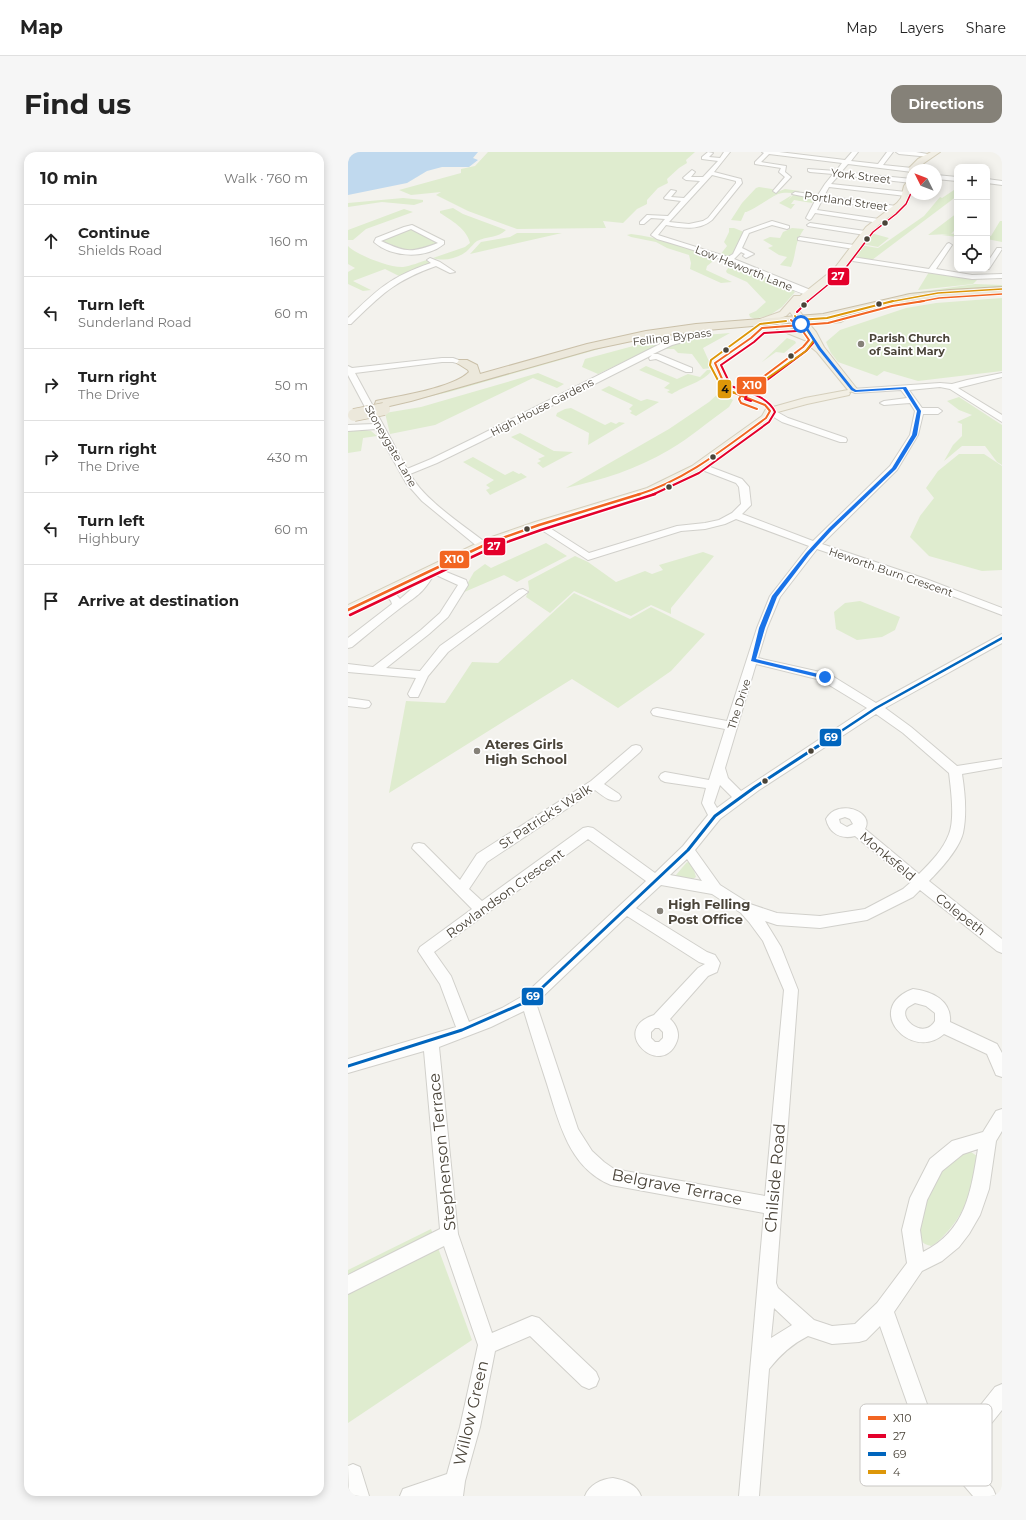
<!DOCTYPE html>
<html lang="en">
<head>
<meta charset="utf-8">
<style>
	:root { --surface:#fff; --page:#f6f6f6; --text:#222; --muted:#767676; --line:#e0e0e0; --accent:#858178 }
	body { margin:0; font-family:Montserrat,sans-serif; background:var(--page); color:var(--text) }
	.controls { position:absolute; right:12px; top:12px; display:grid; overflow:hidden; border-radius:8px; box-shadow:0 2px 10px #0003 }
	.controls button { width:36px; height:36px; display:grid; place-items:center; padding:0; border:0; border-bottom:1px solid var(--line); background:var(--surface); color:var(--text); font:20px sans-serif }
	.compass { position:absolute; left:558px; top:12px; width:36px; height:36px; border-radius:50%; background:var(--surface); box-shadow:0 2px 10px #0003; rotate:312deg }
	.stop { position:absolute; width:12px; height:12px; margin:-9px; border:3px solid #1a73e8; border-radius:50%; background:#fff }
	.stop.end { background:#1a73e8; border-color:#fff; box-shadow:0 1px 4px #0008 }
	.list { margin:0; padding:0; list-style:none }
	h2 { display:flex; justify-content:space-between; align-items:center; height:52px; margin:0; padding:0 16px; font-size:17px }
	h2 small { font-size:13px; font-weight:400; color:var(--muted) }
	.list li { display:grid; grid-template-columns:26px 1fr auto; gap:12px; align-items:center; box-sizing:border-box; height:72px; padding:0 16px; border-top:1px solid var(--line) }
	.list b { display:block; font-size:15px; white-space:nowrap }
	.list p { margin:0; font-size:13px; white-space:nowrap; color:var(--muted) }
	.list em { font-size:13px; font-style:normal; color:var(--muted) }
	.icon { flex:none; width:22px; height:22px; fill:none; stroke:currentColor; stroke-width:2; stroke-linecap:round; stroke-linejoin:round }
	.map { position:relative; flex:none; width:654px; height:1344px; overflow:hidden; border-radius:12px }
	header { display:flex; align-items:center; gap:24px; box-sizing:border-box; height:56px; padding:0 20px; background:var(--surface); border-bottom:1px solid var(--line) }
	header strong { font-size:19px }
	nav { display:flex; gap:22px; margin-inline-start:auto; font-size:14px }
	.intro { display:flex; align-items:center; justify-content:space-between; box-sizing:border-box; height:96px; padding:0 24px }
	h1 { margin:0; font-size:28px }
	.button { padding:10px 18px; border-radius:12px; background:var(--accent); color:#fff; font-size:14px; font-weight:700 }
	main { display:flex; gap:24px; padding:0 24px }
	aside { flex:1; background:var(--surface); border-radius:12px; box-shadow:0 2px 10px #0003 }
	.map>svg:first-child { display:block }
</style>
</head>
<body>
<header>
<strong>Map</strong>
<nav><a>Map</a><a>Layers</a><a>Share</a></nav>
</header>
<div class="intro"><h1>Find us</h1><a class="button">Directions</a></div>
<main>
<aside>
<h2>10 min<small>Walk · 760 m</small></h2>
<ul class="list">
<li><svg class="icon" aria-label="ahead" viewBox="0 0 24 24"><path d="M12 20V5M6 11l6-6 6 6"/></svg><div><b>Continue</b><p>Shields Road</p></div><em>160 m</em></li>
<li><svg class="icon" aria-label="left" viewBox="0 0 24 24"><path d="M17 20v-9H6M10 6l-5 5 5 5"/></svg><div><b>Turn left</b><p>Sunderland Road</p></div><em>60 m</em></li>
<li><svg class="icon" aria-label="right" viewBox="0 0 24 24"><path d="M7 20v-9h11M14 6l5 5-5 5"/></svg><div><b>Turn right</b><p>The Drive</p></div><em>50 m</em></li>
<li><svg class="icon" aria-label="right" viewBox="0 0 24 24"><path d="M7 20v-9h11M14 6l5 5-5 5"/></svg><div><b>Turn right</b><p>The Drive</p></div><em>430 m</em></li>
<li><svg class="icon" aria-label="left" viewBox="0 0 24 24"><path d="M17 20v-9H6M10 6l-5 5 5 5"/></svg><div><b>Turn left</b><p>Highbury</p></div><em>60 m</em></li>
<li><svg class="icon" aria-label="arrive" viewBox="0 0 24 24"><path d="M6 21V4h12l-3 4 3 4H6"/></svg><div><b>Arrive at destination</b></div></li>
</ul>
</aside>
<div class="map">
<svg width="654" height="1344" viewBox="0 0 654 1344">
	<rect width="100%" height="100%" fill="#f3f2ed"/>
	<!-- green -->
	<path fill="#dfeccf" d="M140 0H347L338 8 339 11 331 16 319 27 320 31 310 36 299 48V52L289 57 275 71 255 69 258 76 169 77 120 59 88 43 93 40 63 43 51 38 113 21V17L127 14Z
		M411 35 424 37 429 40 437 37 452 39 449 41C443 41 435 40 430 42 423 45 402 60 397 60L393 69 383 68 394 51 408 36Z
		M609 36V44L524 108 504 105 512 93 530 96 576 64 592 45 594 46Z
		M444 43 440 48 445 43 468 46 464 51 446 48 443 52H447L443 57 431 51Z
		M55 46 75 48V50L66 53 34 50 0 55V51Z
		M105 56 115 62 158 78C150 86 139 84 129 89 126 91 123 95 120 98 112 106 96 110 85 106L117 95 122 91C119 77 103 68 92 61V59Z
		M56 57 65 60 18 77 5 88H0V78Z
		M609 61V76L603 82 609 81V85L594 83 601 82 580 83Z
		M652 69H654V90L639 87V83L643 84Z
		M381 76H386L396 80 384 104 379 105 372 103 379 94 376 90 381 80Z
		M444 76 456 77C446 91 449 100 443 115L432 113 439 105 431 103 420 96 425 94 415 88 422 85 432 86 435 80Z
		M63 77 90 91 61 101 33 90V88Z
		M169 81H214L122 102 133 90 162 85Z
		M523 81 541 86 530 95 514 92Z
		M283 82C312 86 343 94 369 106L359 114 358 118 384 130 373 131 342 117 343 111 341 103 319 96 308 90 283 85 279 83Z
		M0 94C9 103 42 116 55 115 63 114 72 110 79 108L82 112 51 124 37 117 5 129 23 138 15 139 0 132V120L7 116 0 112Z
		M387 113 444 137 447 140 434 155 422 163 407 167 402 165 401 162 408 159 418 150 399 130 379 121 378 119 381 115Z
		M581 120 629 128 625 132 570 138Z
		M627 132 654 133V136L560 144 556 142Z
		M654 146V219L570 229 536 219 529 224 490 210 483 201 478 190 492 178 558 156 588 151Z
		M394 174 395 175 315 182 265 193 101 240 31 256 100 239 232 199 316 180Z
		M382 181 355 196 364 216 355 217 344 202 330 201 326 197H315L317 194 334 189 332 185Z
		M439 186 447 189 448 191 436 201 428 200 414 210Z
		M289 193H311L250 222 234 215 237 207Z
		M298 214 329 227 340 222 352 225 359 218H364C356 230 336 234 324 242L319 240 322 238 316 236 322 231 291 218Z
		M190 221 216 232 209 236 185 226 87 273 42 282 37 261 73 255Z
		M261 234 293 249 299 247 311 250 288 264 282 261 284 259 281 257 285 253 253 238Z
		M372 240 385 248 381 255C361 269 342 286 321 298 289 317 254 328 218 336L321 277 361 250Z
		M611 245 654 273V313L649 310 637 294H614L596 309 605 293 614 284V272L609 270 624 263 611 258 599 249Z
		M223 256 257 273 263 270 268 272 271 270 277 271 240 293 241 281 208 264 209 261 217 257Z
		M16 278 23 279 29 284 15 286 13 299 0 301V279Z
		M172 281 206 299 225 300 195 316 189 311 193 309 190 307 197 304 163 285Z
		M611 302H636L654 314V418L634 419 581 404 562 385 572 364 586 346 578 336 590 319Z
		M125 305 157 323 165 319 171 322 173 321 179 325 142 343 138 338 142 336 138 333 146 328 115 310Z
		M198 391 219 404 169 430 156 423 114 441 126 420 137 412 143 416Z
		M355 400 366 404 323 456V462L303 453 283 464 226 439 202 461 178 445 181 437 180 429 227 404 240 410 268 430 297 419 304 422 315 418 311 413Z
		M226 441 282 467 303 455 357 482 323 519 270 556 224 527 41 641 58 549 97 551 124 510 150 511Z
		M512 449 552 465 547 478 534 485 509 488 488 477 486 460 497 451Z
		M339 710 344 712 348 725 345 727 329 726 328 723Z
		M623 1000 629 1004C625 1034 621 1054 601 1078 595 1084 591 1090 583 1094 580 1093 575 1092 573 1088 566 1076 578 1043 584 1032 587 1024 597 1012 603 1008 609 1003 615 1001 623 1000Z
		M83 1077 124 1188 0 1271V1118Z"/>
	<!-- water -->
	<path fill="#c0d9ee" d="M0 0H130L125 6 130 8 121 15H94L79 19 59 31 0 43Z"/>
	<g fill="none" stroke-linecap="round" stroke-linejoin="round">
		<defs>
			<path id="minor" d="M360 0 365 1 361 5 372 6 376 0H382L366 20 393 27 394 31 364 68C351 79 334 76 318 73L310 83 380 105 385 102 396 79 424 69 441 74V76L439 77 424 73 401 81 394 96 406 102 398 106 395 104 397 102 393 100 386 107 465 139V143C455 144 442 136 433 132 393 113 351 99 309 87L303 83 317 67 303 66 296 72H292V70L299 63 320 64 333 49 317 47 316 46 323 38 328 39 323 45 336 46 352 29 338 28 335 26 336 25 344 18 347 20 343 25H355L370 9 354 7V5ZM364 23 388 29V31L360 66 355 69 341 72 321 70Z
				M414 0H431L497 8 504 0H510L503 9 530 12 539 0H545L535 13 564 16 567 18H564V20L500 12 493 20 564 27V31L491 23 483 32 558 40 561 42 558 44 481 35 476 44 548 54 551 56 548 58 474 48 469 58 531 67 534 69 531 71 467 61 463 67 461 68 458 66 468 47 444 42 447 40 470 43 477 32 485 22 462 20 460 19V17L488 19 494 11 421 2 413 10 438 14 437 20 443 25 428 41 425 39 437 25 431 20 433 16 407 12V10L416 1Z
				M548 0H568L585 3 582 5 551 2Z
				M588 23 609 25V29L588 27Z
				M639 27 654 29V33L639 31Z
				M462 71 517 79 520 81 517 83 460 74 459 73Z
				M64 73 96 89V92C78 107 44 106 26 90L28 86 56 75ZM63 77 90 91C63 101 59 101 33 89Z
				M452 85 506 93 509 95 506 97 450 88V86Z
				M601 91 604 93 588 117 624 123 654 122V126L624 127 498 108 495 106 498 104 581 117 599 92Z
				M649 96H653L654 97 641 117H637H639V111Z
				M82 106 92 110 107 120 102 121 88 114C46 129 34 142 3 172H0V166C30 137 42 125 83 111L79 108Z
				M332 186H335V190L324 193 305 202H310L344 216V220H338L308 207 302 208 301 206 304 203 132 290 89 311 62 322C76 348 114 372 138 391L139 393 138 395H130L74 349 58 331 28 277 0 279V273L26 272 0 223V214L4 216 94 206H105L119 211 115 213 105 210H94L7 221 59 317 83 307 126 286 318 189Z
				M654 221V225L610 236 654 263V270L602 237 592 235 561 238 574 256H590L594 259 590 262H575L570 283 549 318 474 392 578 427 654 456V463L570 431 469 397 432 445 419 476 410 506 481 522 528 551 654 482V491L537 556 563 575 609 614 654 607V615L614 622C617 641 619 662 615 681 611 697 592 718 581 729L654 787V801L649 799 572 738 565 745 519 768 472 776 429 773 417 769 433 795 450 838 428 1131 430 1136 466 1168 484 1174 507 1172 529 1151 559 1111 554 1078 562 1046 582 1007 604 989 635 980 648 959 654 957V979L648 989 641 1037 632 1063 621 1082 611 1095 594 1109 574 1119 546 1160 584 1266 604 1289 647 1235 654 1232V1258L617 1304 645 1337 648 1344H625L569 1279 532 1174 518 1188 511 1190 484 1192 460 1184C444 1192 432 1203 421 1217L411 1344H391L416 1061 263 1033C221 1016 211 970 199 932 191 907 183 883 176 859L143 875 91 895 110 1082 144 1181 184 1164 191 1166 248 1220 251 1227 248 1234 241 1237 234 1234 182 1184 147 1199 132 1275 117 1329 115 1344H52L55 1337 99 1322 112 1275 130 1193 96 1094 0 1142V1123L92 1077 76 899 0 921V907L108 875 92 832 70 799 72 795 124 757 64 696 66 692 71 691 76 692 112 728 129 702 243 629 284 594 288 593 292 594 294 597 292 600 256 632 271 642 273 645 271 648C262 651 254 643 247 638L139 710 121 737 134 749 235 676 240 675 245 676 307 721 335 694 360 663 354 651 358 636 317 630 313 628 311 625 313 622 317 620 361 628 377 577 309 564 305 563 303 560 305 557 309 556 379 569 409 476 422 444 461 394 388 367 377 372 357 377 333 379 240 408 186 373 191 370 194 371 241 401 329 374 357 371 371 368 384 361 393 352 391 335 388 331 349 316 347 314 352 311 394 327 401 335 403 353 394 362 465 389 542 314 562 283 567 259 562 251 536 253 532 251 536 249 559 246 553 238 507 241 503 239 504 237 592 231 604 232 619 228ZM408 512 473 528 519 556 393 639 380 626 377 616ZM528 562 555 581 601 621C603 637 607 667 601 682 595 698 583 710 571 722L517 677C527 659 489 646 478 667 481 681 493 688 507 684L563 730 555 737 517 757 472 764 429 761 402 752 372 733 347 698 372 667 411 638ZM372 633 384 645 369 656 366 651ZM497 665 502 667 505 672 499 675 492 671 491 667ZM240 687 298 729 175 844 154 856 121 870 103 824 86 800ZM339 707 354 729 322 723ZM313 733 364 742 393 761 401 770 415 789 436 838 417 1044 266 1017 256 1010 244 999 230 977 188 851 279 764 351 810 357 812 350 816 306 863C259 878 314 929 329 889 332 881 328 872 322 867L360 824 369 820 372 811 367 803 359 800 288 756ZM307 876H311L315 880V886L311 890H307L303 886V880ZM630 997C623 1039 618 1079 575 1100L572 1078 579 1048 594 1019 615 1002ZM426 1156 444 1173 423 1186Z
				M422 256 440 266 498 286 499 288 498 290H492L434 270 419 261 418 259Z
				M86 415 118 428 120 433 100 465 81 482 38 516 72 519 92 494 171 438 175 437 180 440 100 500 80 524 70 545H62L60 542 68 526 0 520V512L25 515 73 478 92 461 110 433 86 422C75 442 68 444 51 457 35 469 20 482 4 495L0 496V486L44 452 43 449 35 440 36 438H44L52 447 68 433 78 418Z
				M0 546 21 549 23 552 21 555 17 556 0 554Z
				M565 837C583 839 604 848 602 870L649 892 654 901V925L648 923 639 902 596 882C563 911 514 856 565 837ZM567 851 578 854 587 861V869C576 888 550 867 559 856 561 854 565 852 567 851Z
				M5 1312 12 1315 21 1344H1L0 1314Z
				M265 1326C277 1328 289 1333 293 1344H237C241 1333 253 1327 265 1326Z"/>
			<path id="major" d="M583 0H592L576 11 568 18H564V20H561V16L570 7Z
				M561 27H564C564 60 540 60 523 81 512 93 504 109 493 120 487 127 479 130 474 137L452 153 450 157 458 168 496 165 498 167 493 170 462 173 468 180 476 195 509 237 508 239 501 240 502 241 501 243 459 252 426 261 422 268 352 320 307 342 195 376 148 393 45 443 0 462V453L138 387 187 370 299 336 344 314 414 264 418 257 457 246 500 238 469 200 459 192V189L429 177 427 175 429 173 432 172 459 183 452 174 444 172 442 170 447 167 442 160 438 164 409 174H403L401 172 403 170 432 160 446 144H452L486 117 518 75 549 51 553 46 556 34Z"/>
			<path id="highway" d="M654 135V141L602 144 562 149 475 168 348 179 298 186 246 197 63 249 33 256 28 255 27 252 28 249C52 244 105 236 121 220L120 218 109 211 111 208H119L129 213 132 222 239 192 298 179 348 172 475 162 562 142 602 138Z"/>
		</defs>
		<!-- minor casing -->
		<use href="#minor" stroke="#d1d0cb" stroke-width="2"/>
		<!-- major casing -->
		<use href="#major" stroke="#d5cfbc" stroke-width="2"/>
		<!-- highway casing -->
		<use href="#highway" stroke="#cac0a9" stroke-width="2"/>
		<!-- minor -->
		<use href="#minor" fill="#fdfdfc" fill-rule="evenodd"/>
		<!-- major -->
		<use href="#major" fill="#f2efe5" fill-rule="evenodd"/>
		<!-- highway -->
		<use href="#highway" fill="#ece8db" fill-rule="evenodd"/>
		<defs>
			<path id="highway-bridge" d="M6 263 36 257"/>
		</defs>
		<!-- highway-bridge casing -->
		<use href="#highway-bridge" stroke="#cac0a9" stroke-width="14" stroke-linecap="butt"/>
		<!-- highway-bridge -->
		<use href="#highway-bridge" stroke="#ece8db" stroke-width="12"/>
		<defs>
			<path id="bus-1-far2" d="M570 150 591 146 654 142"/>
			<path id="bus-1-far1" d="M409 257 393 251 391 247 395 240 455 195 461 188 454 178 443 168
				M422 259 417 253 379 238 367 211 403 186 414 176 480 171 544 154 576 149
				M289 343C338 328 377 296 418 266L422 259"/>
			<path id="bus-1" d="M0 458 143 390 191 373 292 342"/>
			<path id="bus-2-far2" d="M459 150 493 122 525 80 548 62 558 52 564 39"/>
			<path id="bus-2-far1" d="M449 160 460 149
				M403 249 397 247 399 243 458 199 465 191
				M304 343 351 321 421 270 427 260C420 244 398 240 383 234L373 213 406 190 416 181 449 179"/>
			<path id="bus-2" d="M2 463 145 395 193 378 307 342"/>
			<path id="bus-3-far1" d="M469 595 528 556 654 486"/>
			<path id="bus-3" d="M0 914 114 878 180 849 340 698 367 664 407 635 470 594"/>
			<path id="bus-4-far1" d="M541 150 590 141 654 137"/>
			<path id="bus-4" d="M447 164 450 168 479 166 545 149
				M438 169 412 172 363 208 362 213 374 236 387 241 401 239 458 199 466 188 459 178"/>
		</defs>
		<!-- bus-1-far2 casing -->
		<use href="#bus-1-far2" stroke="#fff" stroke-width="3"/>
		<!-- bus-1-far1 casing -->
		<use href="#bus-1-far1" stroke="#fff" stroke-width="4"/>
		<!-- bus-1 casing -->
		<use href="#bus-1" stroke="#fff" stroke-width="5"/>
		<!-- bus-2-far2 casing -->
		<use href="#bus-2-far2" stroke="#fff" stroke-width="3"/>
		<!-- bus-2-far1 casing -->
		<use href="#bus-2-far1" stroke="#fff" stroke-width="4"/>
		<!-- bus-2 casing -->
		<use href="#bus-2" stroke="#fff" stroke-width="5"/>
		<!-- bus-3-far1 casing -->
		<use href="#bus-3-far1" stroke="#fff" stroke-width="5"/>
		<!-- bus-3 casing -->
		<use href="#bus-3" stroke="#fff" stroke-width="6"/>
		<!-- bus-4-far1 casing -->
		<use href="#bus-4-far1" stroke="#fff" stroke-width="3"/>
		<!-- bus-4 casing -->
		<use href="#bus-4" stroke="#fff" stroke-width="4"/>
		<!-- bus-1-far2 -->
		<use href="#bus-1-far2" stroke="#f26522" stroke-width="1.5"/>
		<!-- bus-1-far1 -->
		<use href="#bus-1-far1" stroke="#f26522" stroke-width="2"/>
		<!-- bus-1 -->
		<use href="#bus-1" stroke="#f26522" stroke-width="2.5"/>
		<!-- bus-2-far2 -->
		<use href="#bus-2-far2" stroke="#e4002b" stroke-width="1.5"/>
		<!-- bus-2-far1 -->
		<use href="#bus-2-far1" stroke="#e4002b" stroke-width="2"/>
		<!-- bus-2 -->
		<use href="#bus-2" stroke="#e4002b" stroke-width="2.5"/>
		<!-- bus-3-far1 -->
		<use href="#bus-3-far1" stroke="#0065bd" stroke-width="2.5"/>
		<!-- bus-3 -->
		<use href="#bus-3" stroke="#0065bd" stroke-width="3"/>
		<!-- bus-4-far1 -->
		<use href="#bus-4-far1" stroke="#dd9709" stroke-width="1.5"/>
		<!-- bus-4 -->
		<use href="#bus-4" stroke="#dd9709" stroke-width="2"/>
	</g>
	<!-- route -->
	<path fill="#1a73e8" d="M453 171 458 173 473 196 505 236 508 238 558 235 573 259 569 283 548 317 484 378 461 403 429 445 417 476 408 507 479 524 480 525 477 527 403 509 411 476 424 444 458 401 481 376 544 316 564 283 569 259 555 237 507 240 503 238 470 197 456 174 451 173Z"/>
	<!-- markers -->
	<g fill="#4a4439" stroke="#fff" stroke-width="1.5">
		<circle cx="537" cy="71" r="3.5"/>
		<circle cx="519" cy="87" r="3.5"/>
		<circle cx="531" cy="152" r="3.5"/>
		<circle cx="456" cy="153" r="3.5"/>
		<circle cx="378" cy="198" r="3.5"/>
		<circle cx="443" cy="204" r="3.5"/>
		<circle cx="365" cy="305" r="3.5"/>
		<circle cx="321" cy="335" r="3.5"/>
		<circle cx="179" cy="377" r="3.5"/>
		<circle cx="463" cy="599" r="3.5"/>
		<circle cx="417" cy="629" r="3.5"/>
	</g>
	<g fill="#858178" stroke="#fff" stroke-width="1.5">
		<circle cx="513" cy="192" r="4"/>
		<circle cx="129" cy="599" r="4"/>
		<circle cx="312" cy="759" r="4"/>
	</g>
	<g text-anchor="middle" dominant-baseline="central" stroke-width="3.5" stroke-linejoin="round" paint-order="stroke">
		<!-- far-street labels -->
		<g font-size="11" fill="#4a4439" stroke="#fff">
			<text transform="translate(513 24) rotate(7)">York Street</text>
			<text transform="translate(498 49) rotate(8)">Portland Street</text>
			<text transform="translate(396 116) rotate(22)">Low Heworth Lane</text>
			<text transform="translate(324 185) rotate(-7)">Felling Bypass</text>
			<text transform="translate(194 255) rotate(-27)">High House Gardens</text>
			<text transform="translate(43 294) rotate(60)">Stoneygate Lane</text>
			<text transform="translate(543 420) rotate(19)">Heworth Burn Crescent</text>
			<text transform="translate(391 552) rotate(-72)">The Drive</text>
		</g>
		<!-- far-poi labels -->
		<g font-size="11" font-weight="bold" fill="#4a4439" stroke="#fff" text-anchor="start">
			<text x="521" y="186">Parish Church<tspan x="521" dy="13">of Saint Mary</tspan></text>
		</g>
		<!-- poi labels -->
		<g font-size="13" font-weight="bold" fill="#4a4439" stroke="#fff" text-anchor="start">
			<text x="137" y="592">Ateres Girls<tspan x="137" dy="15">High School</tspan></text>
			<text x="320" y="752">High Felling<tspan x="320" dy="15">Post Office</tspan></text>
		</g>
		<!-- street labels -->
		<g font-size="13" fill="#4a4439" stroke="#fff">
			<text transform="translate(197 664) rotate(-33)">St Patrick's Walk</text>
			<text transform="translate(540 704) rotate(40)">Monksfeld</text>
			<text transform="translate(157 741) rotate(-36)">Rowlandson Crescent</text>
			<text transform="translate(613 762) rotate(38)">Colepeth</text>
		</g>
		<!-- near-street labels -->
		<g font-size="16" fill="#4a4439" stroke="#fff">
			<text transform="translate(94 1000) rotate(-96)">Stephenson Terrace</text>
			<text transform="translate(427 1026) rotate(-85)">Chilside Road</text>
			<text transform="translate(329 1035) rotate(11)">Belgrave Terrace</text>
			<text transform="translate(123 1261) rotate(-77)">Willow Green</text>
		</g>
	</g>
	<!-- legend -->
	<rect x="512" y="1252" width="132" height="82" rx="6" fill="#fff" stroke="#c9c7c4" stroke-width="1"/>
	<rect x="520" y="1264" width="18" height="4" fill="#f26522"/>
	<rect x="520" y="1282" width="18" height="4" fill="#e4002b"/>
	<rect x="520" y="1300" width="18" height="4" fill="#0065bd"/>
	<rect x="520" y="1318" width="18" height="4" fill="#dd9709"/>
	<g font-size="11" fill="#4a4439">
		<text x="545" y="1270">X10</text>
		<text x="545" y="1288">27</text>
		<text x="545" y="1306">69</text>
		<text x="545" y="1324">4</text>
	</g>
	<g stroke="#fff" stroke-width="1.5">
		<rect x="479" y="115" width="23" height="19" rx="4" fill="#e4002b"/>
		<rect x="388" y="224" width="31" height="19" rx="4" fill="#f26522"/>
		<rect x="369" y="227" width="15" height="20" rx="4" fill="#dd9709"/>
		<rect x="135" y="385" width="23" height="19" rx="4" fill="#e4002b"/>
		<rect x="91" y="398" width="31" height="19" rx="4" fill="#f26522"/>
		<rect x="471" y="576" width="23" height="19" rx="4" fill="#0065bd"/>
		<rect x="173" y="835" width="23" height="19" rx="4" fill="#0065bd"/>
	</g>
	<g font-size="11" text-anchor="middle" font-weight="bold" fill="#fff">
		<text x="490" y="128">27</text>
		<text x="404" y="237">X10</text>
		<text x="146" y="398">27</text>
		<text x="106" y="411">X10</text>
		<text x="483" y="589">69</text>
		<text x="185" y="848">69</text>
	</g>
	<g font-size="11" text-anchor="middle" font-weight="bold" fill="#111">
		<text x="377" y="241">4</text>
	</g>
</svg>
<div class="controls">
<button>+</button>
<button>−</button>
<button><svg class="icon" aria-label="locate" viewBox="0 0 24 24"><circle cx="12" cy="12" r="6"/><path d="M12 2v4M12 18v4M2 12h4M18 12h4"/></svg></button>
</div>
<svg class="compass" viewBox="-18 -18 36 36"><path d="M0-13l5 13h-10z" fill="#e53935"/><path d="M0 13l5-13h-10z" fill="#767676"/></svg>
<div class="stop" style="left:453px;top:172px"></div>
<div class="stop end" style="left:477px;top:525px"></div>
</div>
</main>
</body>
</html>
